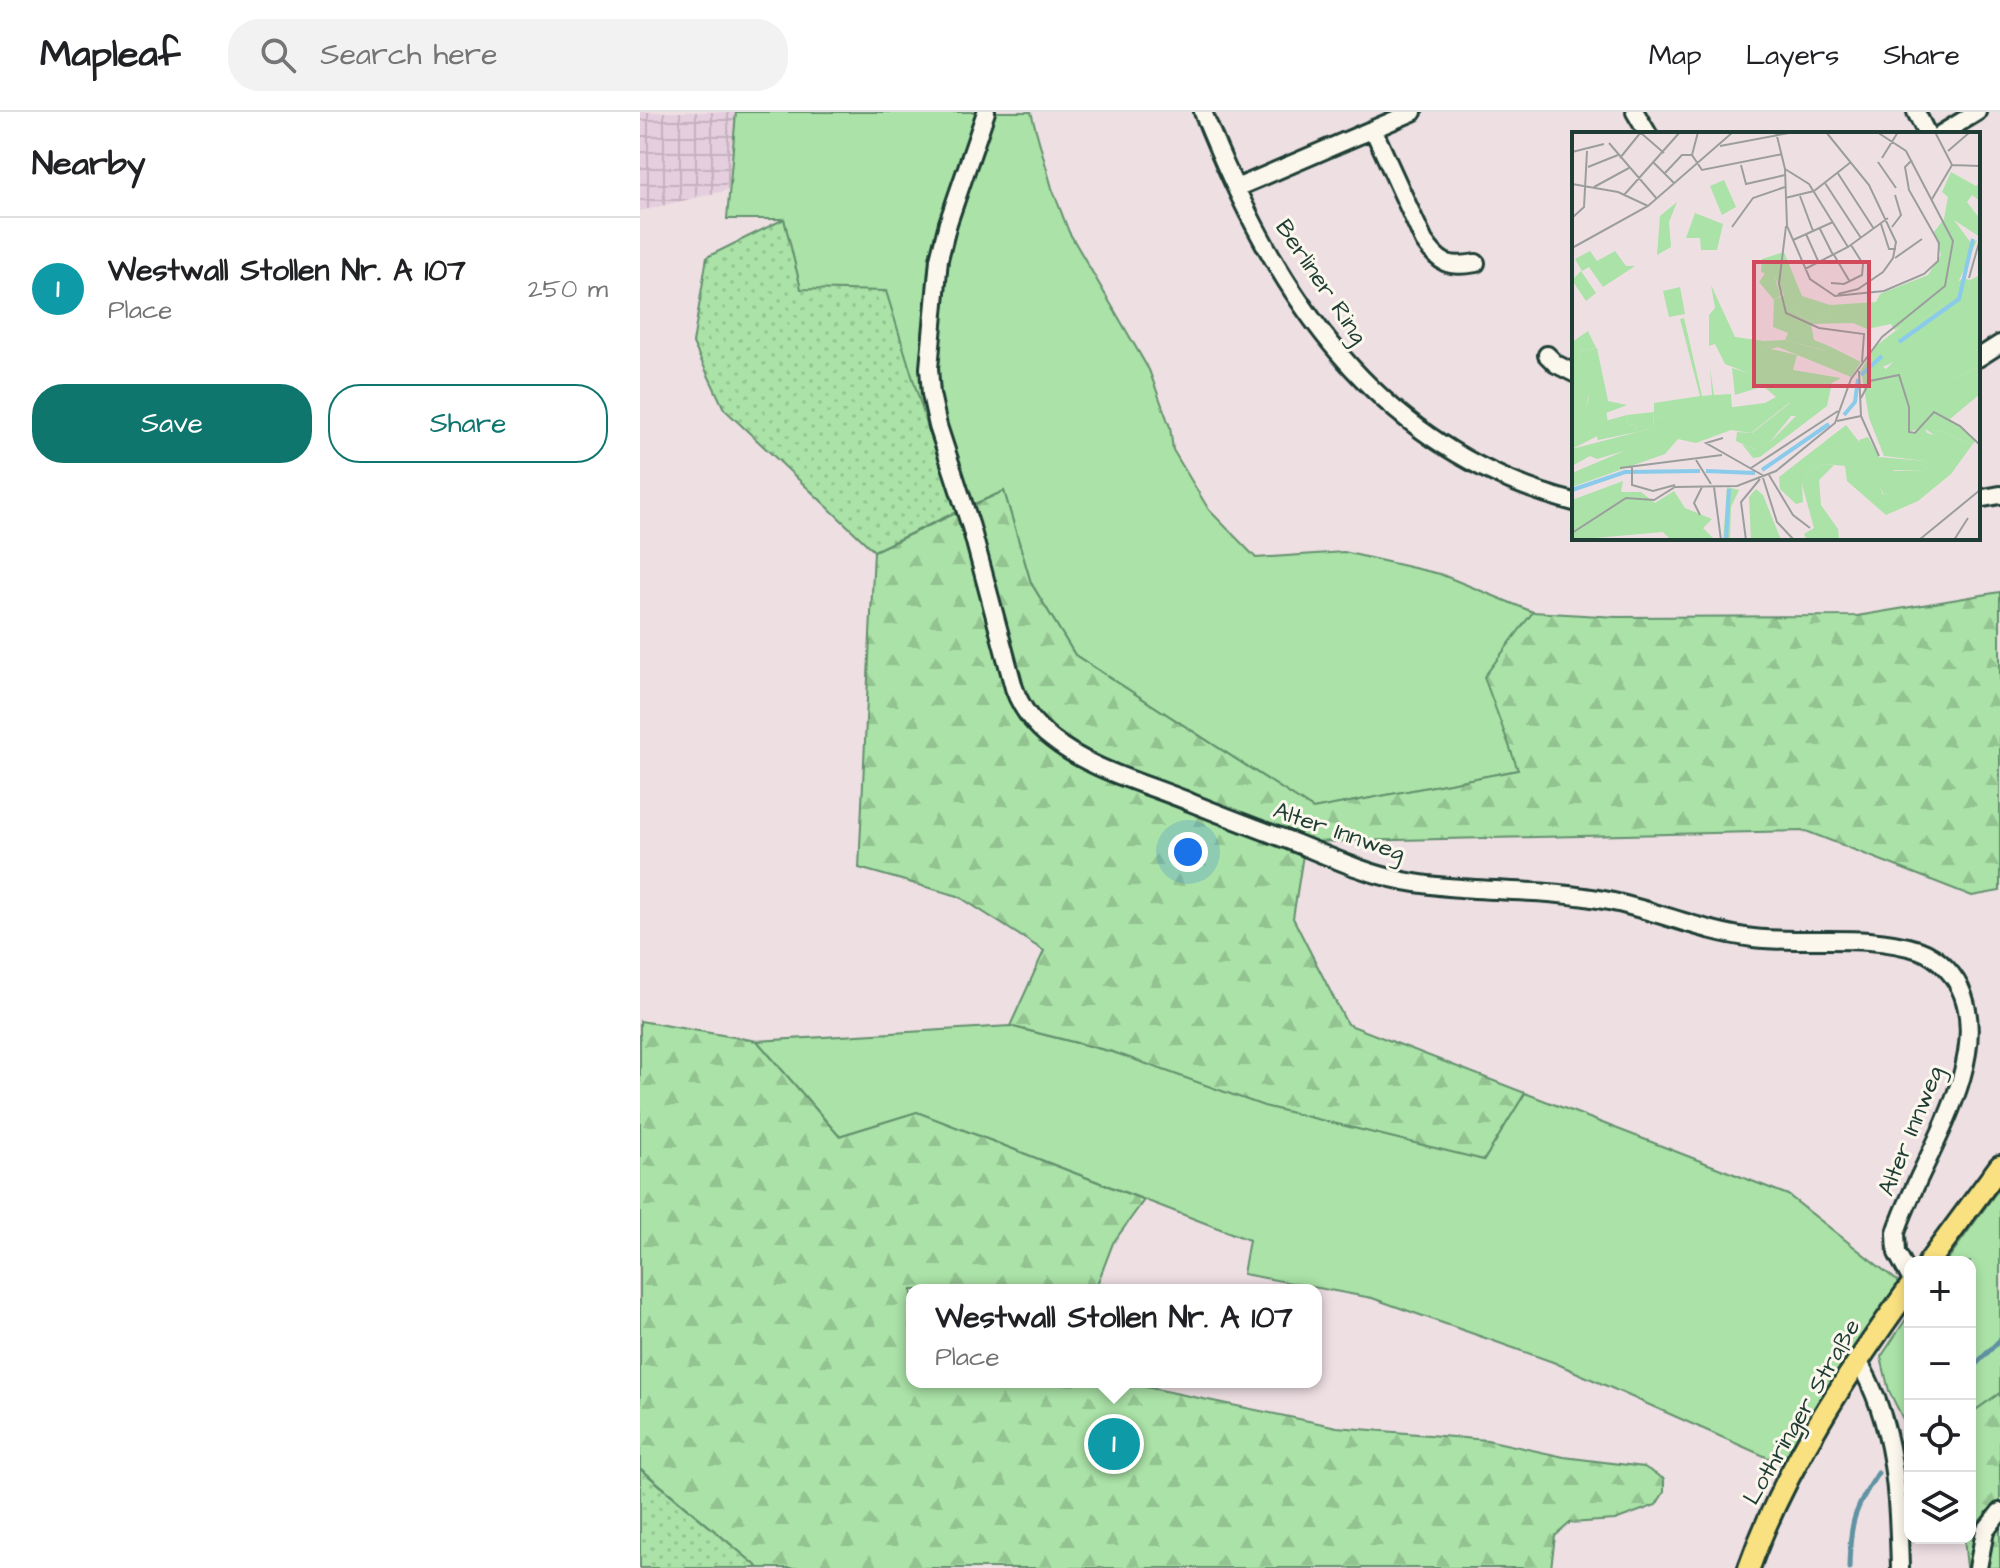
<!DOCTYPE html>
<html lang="en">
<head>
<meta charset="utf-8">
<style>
	:root { --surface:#fff; --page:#f2f2f2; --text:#202124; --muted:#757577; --line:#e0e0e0; --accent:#0f766e }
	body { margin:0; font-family:"Architects Daughter",sans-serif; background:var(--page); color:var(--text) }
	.controls { position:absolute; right:24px; bottom:24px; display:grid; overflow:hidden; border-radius:16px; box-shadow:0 4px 12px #0003 }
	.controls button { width:72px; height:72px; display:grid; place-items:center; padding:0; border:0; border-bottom:2px solid var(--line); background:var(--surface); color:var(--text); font:40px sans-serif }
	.you { position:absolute; left:548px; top:740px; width:28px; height:28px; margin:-20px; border:6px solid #fff; border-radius:50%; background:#1a73e8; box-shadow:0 0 0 12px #1a73e833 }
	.badge { display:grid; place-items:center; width:52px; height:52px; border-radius:50%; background:var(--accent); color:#fff; font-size:26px; font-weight:700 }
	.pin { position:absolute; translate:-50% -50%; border:4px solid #fff; box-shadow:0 2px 8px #0006 }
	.popup { position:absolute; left:266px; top:1172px; width:416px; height:104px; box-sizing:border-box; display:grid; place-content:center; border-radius:16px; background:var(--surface); filter:drop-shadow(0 2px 6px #0005); font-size:26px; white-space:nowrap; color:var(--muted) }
	.popup b { font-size:30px; color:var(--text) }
	.popup::after { content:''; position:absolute; left:50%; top:100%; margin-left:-16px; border:16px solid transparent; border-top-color:var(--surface) }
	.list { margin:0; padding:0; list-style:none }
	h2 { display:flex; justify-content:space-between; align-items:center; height:104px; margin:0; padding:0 32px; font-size:34px }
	h2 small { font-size:26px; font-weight:400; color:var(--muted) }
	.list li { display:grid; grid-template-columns:52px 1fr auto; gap:24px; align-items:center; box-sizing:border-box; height:144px; padding:0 32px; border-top:2px solid var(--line) }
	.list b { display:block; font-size:30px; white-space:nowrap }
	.list p { margin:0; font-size:26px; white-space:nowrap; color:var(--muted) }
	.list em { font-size:26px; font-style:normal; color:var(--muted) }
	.actions { display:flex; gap:16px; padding:24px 32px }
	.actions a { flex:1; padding:18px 0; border:2px solid var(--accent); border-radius:32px; text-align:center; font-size:28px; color:var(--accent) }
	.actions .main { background:var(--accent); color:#fff }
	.icon { flex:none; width:44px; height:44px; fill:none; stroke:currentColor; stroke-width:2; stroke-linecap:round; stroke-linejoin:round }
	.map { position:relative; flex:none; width:1360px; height:1456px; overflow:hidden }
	header { display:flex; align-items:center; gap:48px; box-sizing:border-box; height:112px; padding:0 40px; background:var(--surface); border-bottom:2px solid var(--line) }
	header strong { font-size:38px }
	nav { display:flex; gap:44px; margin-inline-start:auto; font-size:28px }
	.search { width:560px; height:72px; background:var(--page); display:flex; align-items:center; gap:20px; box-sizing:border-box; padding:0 28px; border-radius:32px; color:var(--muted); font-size:30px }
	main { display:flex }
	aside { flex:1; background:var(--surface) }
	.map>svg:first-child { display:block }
</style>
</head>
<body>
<header>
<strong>Mapleaf</strong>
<div class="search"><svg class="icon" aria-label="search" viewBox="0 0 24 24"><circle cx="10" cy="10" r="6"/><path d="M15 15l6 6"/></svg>Search here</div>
<nav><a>Map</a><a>Layers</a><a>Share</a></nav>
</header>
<main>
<aside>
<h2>Nearby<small></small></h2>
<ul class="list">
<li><span class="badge" style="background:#0f9aa8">1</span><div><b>Westwall Stollen Nr. A 107</b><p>Place</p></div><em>250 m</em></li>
</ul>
<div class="actions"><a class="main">Save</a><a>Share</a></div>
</aside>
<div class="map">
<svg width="1360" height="1456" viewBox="0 0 1360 1456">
	<defs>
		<pattern id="industrial-grid" width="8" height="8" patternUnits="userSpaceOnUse" patternTransform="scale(2)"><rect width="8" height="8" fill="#e5cedd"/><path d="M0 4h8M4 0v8" fill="none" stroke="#c4b2be"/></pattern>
		<pattern id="forest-firs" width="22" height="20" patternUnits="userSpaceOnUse" patternTransform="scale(2)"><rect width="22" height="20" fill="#aae2a7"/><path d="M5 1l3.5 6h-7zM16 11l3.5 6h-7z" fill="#92c390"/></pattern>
		<pattern id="park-dots" width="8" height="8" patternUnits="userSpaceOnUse" patternTransform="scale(2)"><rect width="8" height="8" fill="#aae2a7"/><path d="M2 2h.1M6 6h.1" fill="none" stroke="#92c390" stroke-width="1.8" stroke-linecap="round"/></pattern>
	</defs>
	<rect width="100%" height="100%" fill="#eedfe3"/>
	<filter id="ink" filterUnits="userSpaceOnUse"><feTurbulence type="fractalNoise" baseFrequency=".0125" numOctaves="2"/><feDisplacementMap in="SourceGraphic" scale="16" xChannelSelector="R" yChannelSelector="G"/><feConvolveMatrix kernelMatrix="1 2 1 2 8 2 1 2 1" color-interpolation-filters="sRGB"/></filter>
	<g filter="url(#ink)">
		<!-- industrial -->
		<path fill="url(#industrial-grid)" d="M0 0H96L88 78 0 99Z"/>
		<!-- grass -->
		<path fill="#aae2a7" stroke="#64906e" stroke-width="2" d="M96 0H391L412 76 429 120 509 258 530 315 533 338 569 398 616 446 704 440 800 462 893 500 845 565 879 658 673 697 435 543 391 471 364 379 318 399 288 316 161 178 144 107H87Z
			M370 914 472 940 844 1048 885 981 1148 1083 1260 1171 1142 1352 913 1250 732 1186 603 1162 609 1128 277 1000 199 1024 117 929Z
			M1360 1075V1281L1330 1302V1150H1306Z
			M1270 1201V1321L1249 1279 1241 1245Z"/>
		<!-- forest -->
		<path fill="url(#forest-firs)" stroke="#64906e" stroke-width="2" d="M364 379 391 471 435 543 673 697 878 658 844 565 893 500 977 505 1217 504 1360 480V779L1332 784 1166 719 665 730 653 806 707 912 885 981 844 1048 624 994 473 940 370 914 404 839 318 784 219 756 234 439Z
			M0 909 117 929 199 1024 277 1000 504 1088 473 1131 455 1178H272V1270H482L697 1315 847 1328 924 1345 1004 1355 1024 1367V1380L1016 1393 975 1408 930 1411 915 1424 911 1456H119L0 1356Z
			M1360 1281V1456H1327L1324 1426H1330V1302Z"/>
		<!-- park -->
		<path fill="url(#park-dots)" stroke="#64906e" stroke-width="2" d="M144 107 161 177 246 179 288 316 318 399 234 439 84 297 53 231 67 145Z
			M0 1357 119 1456H0Z"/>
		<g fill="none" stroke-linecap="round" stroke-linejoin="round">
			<!-- stream -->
			<path stroke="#5f92a2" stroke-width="5" d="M1330 1258 1360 1228
				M1262 1329 1270 1320
				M1209 1456C1210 1411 1213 1399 1238 1361"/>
			<defs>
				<path id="minor" d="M346 0 308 111 299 147 289 256 291 282 298 314 331 415 374 576C381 596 394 613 412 627 452 659 505 671 552 691 584 704 616 716 648 728 686 743 723 761 764 769 831 782 902 775 969 789 1018 799 1063 820 1113 826 1167 832 1227 821 1279 838 1299 845 1316 864 1323 883 1350 957 1277 1053 1256 1121L1257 1141 1270 1165
					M563 0C635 181 735 338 934 390
					M995 0 1008 22
					M1276 0 1287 22
					M733 17 784 129C800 152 808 156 836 151
					M1301 22 1337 0
					M596 76 773 0
					M907 243 916 252 934 261
					M1338 246 1360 232
					M1338 387 1360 383
					M1218 1249C1256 1312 1258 1385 1260 1456
					M1338 1456 1345 1419 1360 1400"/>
				<path id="major" d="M1289 1150 1360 1054
					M1109 1456C1145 1355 1207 1262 1270 1175"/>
			</defs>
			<!-- minor casing -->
			<use href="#minor" stroke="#1f3d34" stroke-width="22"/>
			<!-- major casing -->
			<use href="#major" stroke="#1f3d34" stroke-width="26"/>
			<!-- minor -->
			<use href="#minor" stroke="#fbf7ec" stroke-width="16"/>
			<!-- major -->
			<use href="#major" stroke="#f9e181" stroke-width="20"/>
		</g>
	</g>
	<g text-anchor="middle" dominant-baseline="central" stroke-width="6" stroke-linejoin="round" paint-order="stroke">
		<!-- street labels -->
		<g font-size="24" fill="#1f3d34" stroke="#fbf7ec">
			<text transform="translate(681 170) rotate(56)">Berliner Ring</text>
			<text transform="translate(699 720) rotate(19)">Alter Innweg</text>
			<text transform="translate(1271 1019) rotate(-68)">Alter Innweg</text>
			<text transform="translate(1162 1300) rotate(-60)">Lothringer Straße</text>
		</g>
	</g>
	<!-- overview -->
	<g transform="translate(932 20)">
		<rect width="408" height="408" fill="#eedfe3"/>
		<path d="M105 70 97 90 99 115 85 123 88 84ZM18 119 25 129 43 119 54 134H63L31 155 17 135 10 139 3 127ZM212 120 230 164 258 173 257 186 239 190 219 177 203 146 189 140 190 127ZM9 139 24 161 14 169 0 148ZM391 146 398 148 394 172 371 173 350 188 337 210 345 222 344 235H351L360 247 381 246 408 235V262L378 287 404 308 400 313 368 298 362 303 351 295 337 300 331 247 338 242 324 229 290 244 288 239 304 214ZM213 208 253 219 257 214 289 230 279 245 206 215 199 217 192 209ZM18 262 22 285 34 278 37 298 0 317 3 290 12 283ZM218 271 231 278 228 284H219L197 311 182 317 164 309 165 300 180 301ZM82 280 81 296 65 300 64 292 56 293 55 283ZM296 305 307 325 353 329 355 338H322L317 362 312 363 288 313 287 308ZM254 332 262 333 247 348 249 373 266 397 267 408H235L232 402 242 396 230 352 239 338ZM155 355 167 358 159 375 158 408H151Z" fill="#aae2a7"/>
		<path d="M379 40 404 54 408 50V69L400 63 395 70 408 87V105L382 88 399 111 405 108 381 162 323 198 319 192 295 197 281 191 239 192 242 208 257 214 254 219 213 208 216 201 201 195 202 168 213 163 219 177 239 190 256 186 258 173 304 170 308 162 356 143 369 123 362 100 372 87 376 65 370 60ZM408 143V235L381 246 383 253 371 260 342 256 359 247 351 235H344V222L337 210 350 188 371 173 394 171 398 148ZM139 153 163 205 192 209 199 217 225 223 221 238 269 246 260 251 255 274 188 325 181 326 170 312 182 317 197 311 230 278 217 271 179 301 159 298 124 311 106 307 93 322 0 355V341L52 319 25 327 18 324 0 334V317L81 296 82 285 193 271 204 265 176 241 153 232 143 212 137 214V183L143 176ZM16 199 24 216 7 219 17 262 10 295 4 290 0 307V210ZM331 221 338 242 331 248 342 282 336 296 341 302 350 289 355 301 362 303 368 298 400 313 379 342 346 369 314 383 275 349 273 334 254 332 239 338 230 352 231 370 224 372 208 357 207 345 274 293 295 320 311 363 317 362 320 339 355 338 353 329 312 324 297 286 290 244 307 232 314 237ZM51 349 49 360H69L83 371 102 359 113 376 140 387 131 396 143 408H99L91 400 0 408V368ZM184 357 191 363 209 408H179L177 365Z" fill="#aae2a7"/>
		<path d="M152 48 164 75 150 83 138 54ZM123 81 151 92 145 118H129L128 106H114ZM194 140 203 146 209 164 202 168 187 150ZM108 155 113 182 97 185 91 159ZM112 186 130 264 140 263 138 236 142 263 159 262 160 277 82 285V271L128 264 108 187ZM25 216 36 269 55 273 21 286 7 219ZM160 236 176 241 192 254 163 263ZM55 283 56 293 64 292 65 300 26 308 24 302 37 298 33 289Z" fill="#aae2a7"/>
		<path fill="none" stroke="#8acbeb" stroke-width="4" d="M327 210 387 167 401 107M289 243 310 224M272 283 283 270 286 247M190 338 257 292M134 339 183 341M0 358 53 340 128 339M154 408 157 357"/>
		<path fill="none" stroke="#9b9e9d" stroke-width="2" d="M126 0 120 23 130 38 210 22M204 0 213 37 215 94 238 147 263 164 312 159 352 142 366 129 367 111 337 58 333 35 340 28M254 0 297 53 324 110 321 126 311 140 286 157 266 162M69 1 92 21M37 11 85 67M148 14 222 0M376 19 398 0M0 20 32 12M48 26 69 0M310 26 326 0M81 30 102 51M306 30 324 56M169 33 174 52 213 43M380 33 408 34M16 35 46 23M213 37 237 52 276 115M265 40 302 97M92 42 110 23H120M253 51 289 106M0 52 46 60 76 74M22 55 57 36M52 63 108 0M228 64 241 99M213 66 242 59 279 30M360 67 380 33 363 0M0 86 12 75 15 19M309 92 317 117H324M214 94 207 152 214 181 247 196 292 202 290 230M160 95 181 66 213 55M320 95 329 83 323 63M248 97 261 123M234 102 247 131M221 108 261 90M0 116 76 74 161 0M262 123 278 150M323 126 350 107M233 137 276 115 316 86M397 146 408 107M259 151 272 152 290 143 291 132 279 113M287 239 289 284 307 324M289 266 298 249 327 243 337 275V300L343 301 362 280 388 294 408 313M265 289 289 284M151 306 134 311 192 344M124 328 139 352M60 335V353L81 359 103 353M48 336 150 323M179 336 266 279M197 343 221 383 238 396M191 346 205 390 222 408M142 355 149 408M128 383 122 371 130 355M0 401 54 366 82 368 103 355 165 354 204 339 263 291 279 247 310 205 373 154 381 109 334 19 305 0M174 408 169 370 188 347M347 408 408 358M382 408 396 386"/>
		<path fill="#d1495b" fill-opacity="0.15" stroke="#d1495b" stroke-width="4" d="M182 130H297V254H182Z"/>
		<rect width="408" height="408" fill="none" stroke="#1f3d34" stroke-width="4"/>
	</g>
</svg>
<div class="controls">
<button>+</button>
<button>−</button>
<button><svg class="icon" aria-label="locate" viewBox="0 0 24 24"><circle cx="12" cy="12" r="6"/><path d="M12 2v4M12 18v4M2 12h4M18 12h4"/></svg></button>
<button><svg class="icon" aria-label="layers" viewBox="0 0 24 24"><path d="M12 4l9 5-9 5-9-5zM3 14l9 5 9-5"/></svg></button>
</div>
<div class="you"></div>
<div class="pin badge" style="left:474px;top:1332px;background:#0f9aa8">1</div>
<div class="popup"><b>Westwall Stollen Nr. A 107</b>Place</div>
</div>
</main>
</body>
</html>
